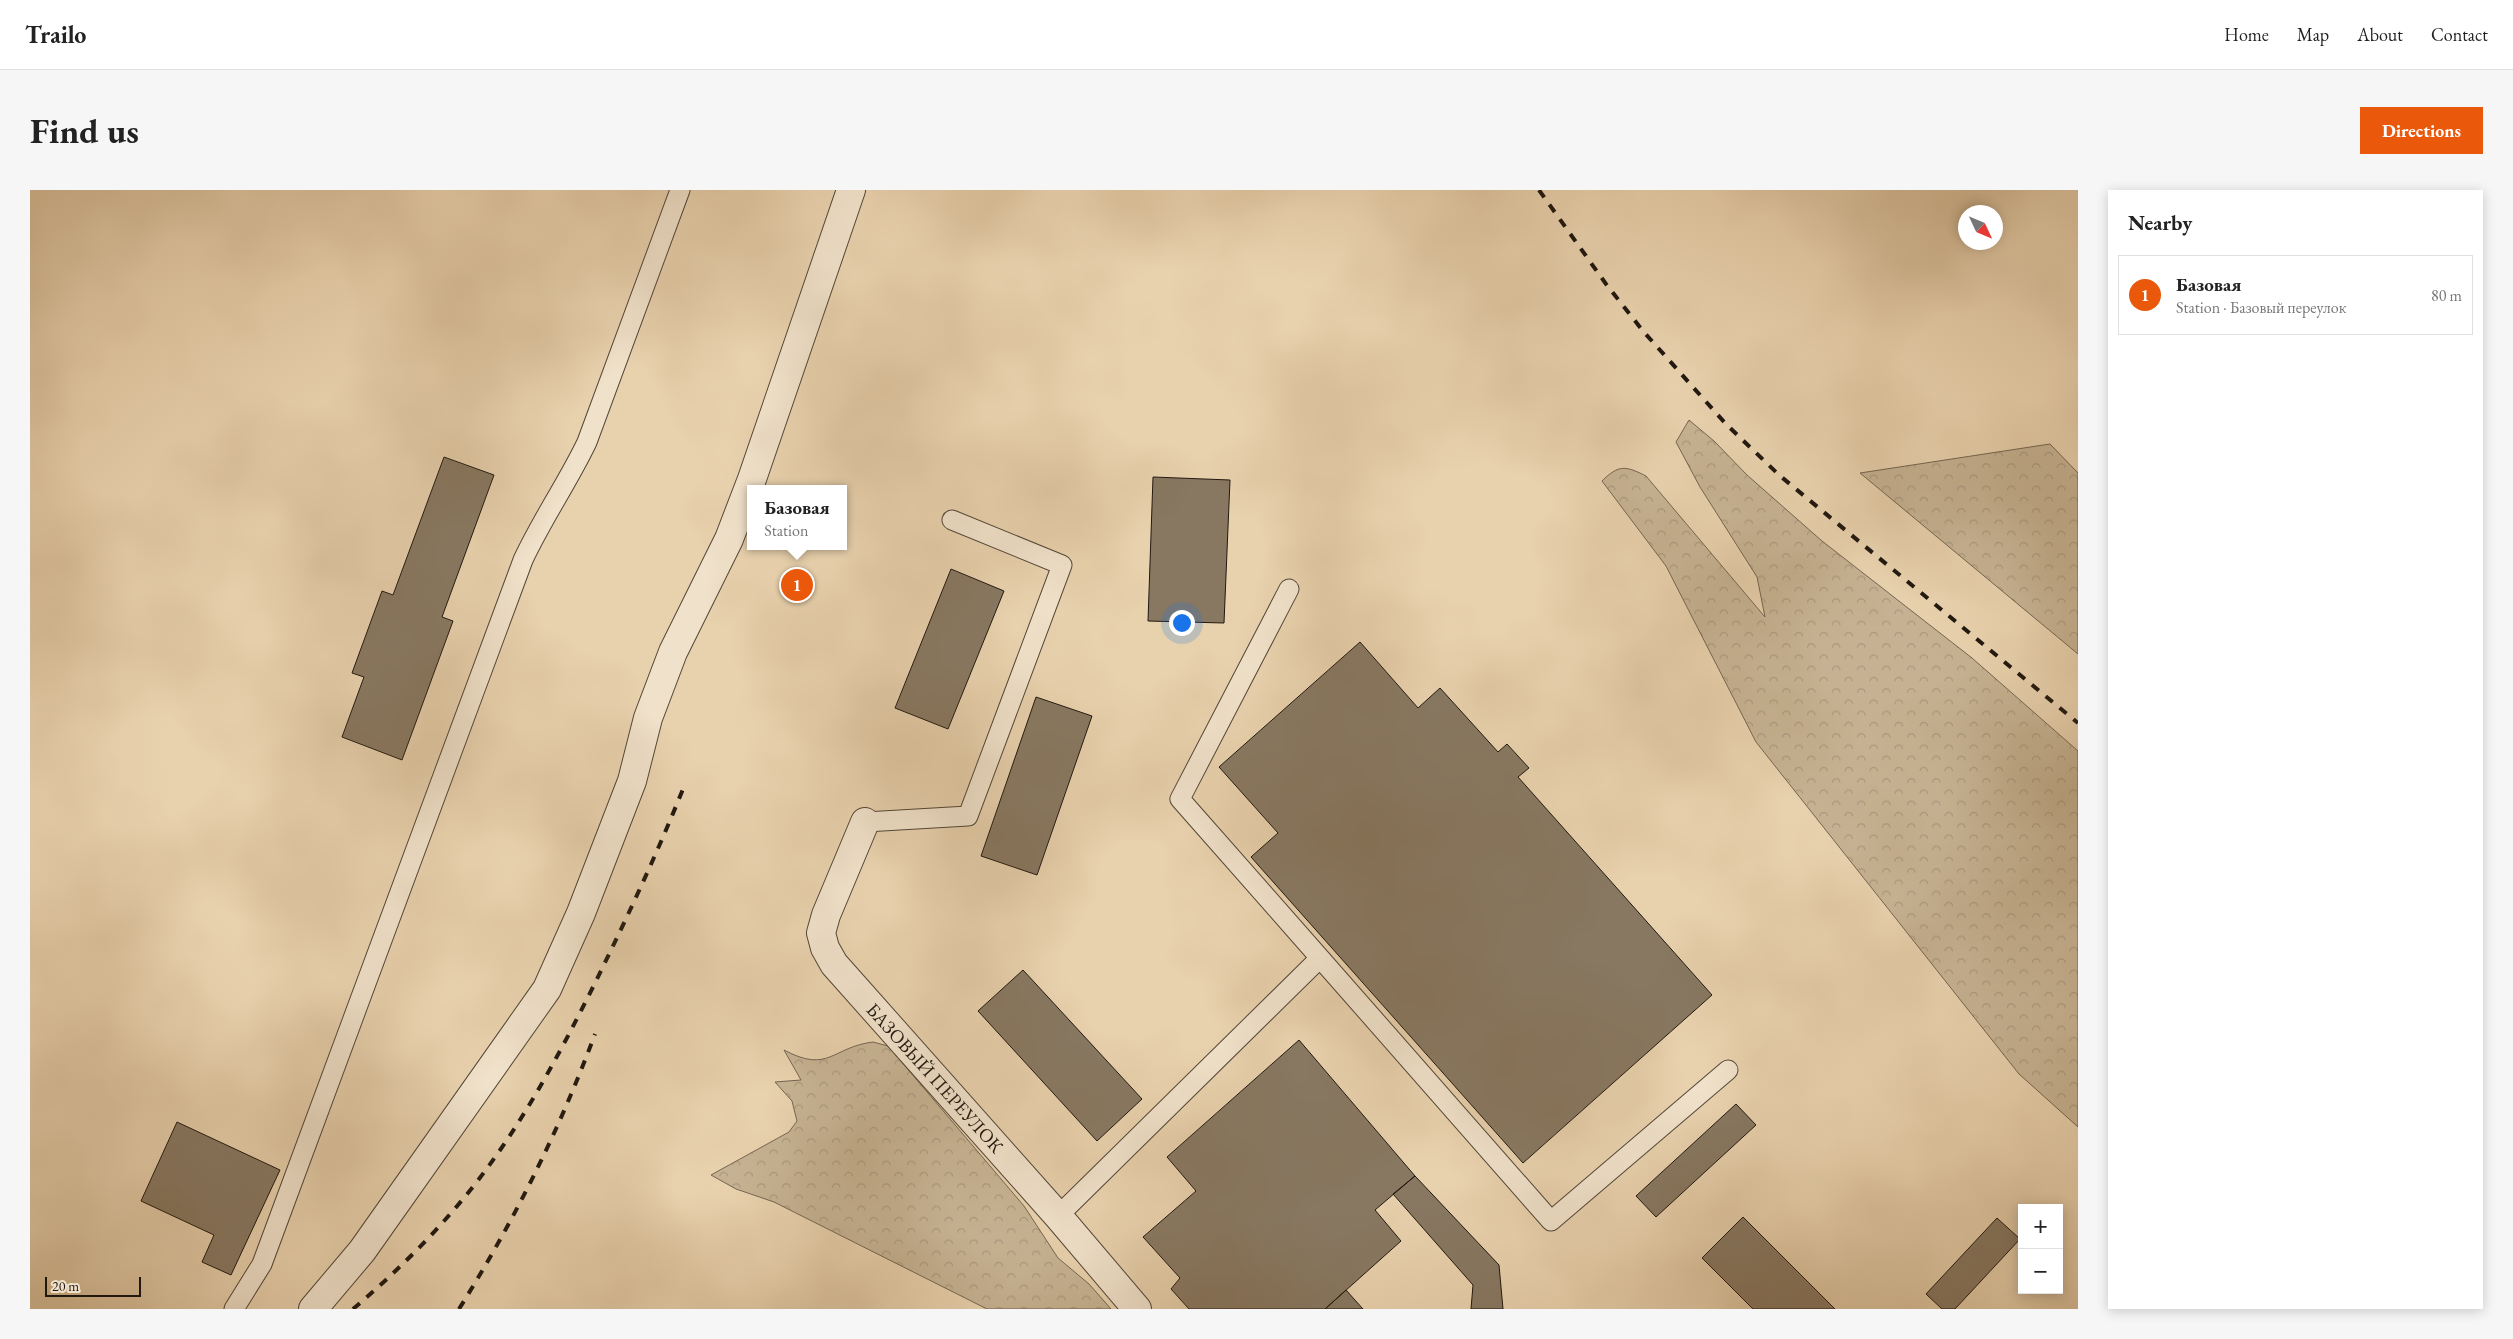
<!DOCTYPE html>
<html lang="en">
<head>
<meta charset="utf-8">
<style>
	:root { --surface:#fff; --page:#f6f6f6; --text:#222; --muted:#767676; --line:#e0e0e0; --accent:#ea580c }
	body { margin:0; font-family:"EB Garamond",serif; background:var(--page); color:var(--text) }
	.controls { position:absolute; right:15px; bottom:15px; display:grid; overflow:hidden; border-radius:0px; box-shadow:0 2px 12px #0003 }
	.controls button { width:45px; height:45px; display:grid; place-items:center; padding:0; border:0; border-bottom:1px solid var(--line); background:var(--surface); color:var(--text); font:25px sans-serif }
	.compass { position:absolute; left:1928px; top:15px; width:45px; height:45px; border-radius:50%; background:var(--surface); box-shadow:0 2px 12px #0003; rotate:134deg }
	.scale { position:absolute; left:15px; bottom:12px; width:96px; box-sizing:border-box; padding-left:5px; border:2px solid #211810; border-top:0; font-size:14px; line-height:18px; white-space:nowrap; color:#211810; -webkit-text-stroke:4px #f0e1ca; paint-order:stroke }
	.you { position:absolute; left:1151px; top:432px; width:18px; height:18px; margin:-12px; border:4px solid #fff; border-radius:50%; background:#1a73e8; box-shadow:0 0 0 8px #1a73e833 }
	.badge { display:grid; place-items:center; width:32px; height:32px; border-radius:50%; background:var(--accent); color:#fff; font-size:16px; font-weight:700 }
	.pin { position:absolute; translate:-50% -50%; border:2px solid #fff; box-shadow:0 1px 5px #0006 }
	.popup { position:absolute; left:717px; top:295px; width:100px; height:65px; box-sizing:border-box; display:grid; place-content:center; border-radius:0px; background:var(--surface); filter:drop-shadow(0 1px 4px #0005); font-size:16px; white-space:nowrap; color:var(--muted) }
	.popup b { font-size:19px; color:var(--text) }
	.popup::after { content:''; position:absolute; left:50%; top:100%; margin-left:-10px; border:10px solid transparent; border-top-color:var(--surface) }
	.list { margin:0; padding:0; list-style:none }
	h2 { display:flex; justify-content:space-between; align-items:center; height:65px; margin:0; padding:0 20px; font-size:21px }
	h2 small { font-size:16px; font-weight:400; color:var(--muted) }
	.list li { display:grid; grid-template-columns:32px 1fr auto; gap:15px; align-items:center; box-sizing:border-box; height:80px; margin:0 10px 10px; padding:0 10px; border:1px solid var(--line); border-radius:0px }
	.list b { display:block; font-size:19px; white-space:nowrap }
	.list p { margin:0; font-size:16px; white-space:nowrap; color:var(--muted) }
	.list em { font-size:16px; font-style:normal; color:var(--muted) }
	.map { position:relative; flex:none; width:2048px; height:1119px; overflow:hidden; border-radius:0px }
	header { display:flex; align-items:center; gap:30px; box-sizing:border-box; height:70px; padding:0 25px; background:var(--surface); border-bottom:1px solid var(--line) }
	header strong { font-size:24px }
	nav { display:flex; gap:28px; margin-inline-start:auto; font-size:18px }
	.intro { display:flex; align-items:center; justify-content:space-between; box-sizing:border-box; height:120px; padding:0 30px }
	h1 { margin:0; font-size:35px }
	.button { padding:12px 22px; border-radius:0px; background:var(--accent); color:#fff; font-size:18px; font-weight:700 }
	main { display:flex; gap:30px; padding:0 30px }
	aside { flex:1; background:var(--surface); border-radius:0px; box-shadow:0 2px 12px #0003 }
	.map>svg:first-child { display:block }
</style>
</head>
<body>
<header>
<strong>Trailo</strong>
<nav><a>Home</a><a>Map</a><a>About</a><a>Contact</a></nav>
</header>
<div class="intro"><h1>Find us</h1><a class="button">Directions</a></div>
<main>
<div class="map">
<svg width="2048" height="1119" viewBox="0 0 2048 1119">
	<defs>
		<pattern id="forest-crowns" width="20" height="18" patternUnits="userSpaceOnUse" patternTransform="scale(1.25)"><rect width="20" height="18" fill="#c6b292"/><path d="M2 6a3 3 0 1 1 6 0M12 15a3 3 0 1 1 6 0" fill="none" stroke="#aa987d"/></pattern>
	</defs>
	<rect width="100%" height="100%" fill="#e8d1ad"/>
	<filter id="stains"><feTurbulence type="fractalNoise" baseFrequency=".004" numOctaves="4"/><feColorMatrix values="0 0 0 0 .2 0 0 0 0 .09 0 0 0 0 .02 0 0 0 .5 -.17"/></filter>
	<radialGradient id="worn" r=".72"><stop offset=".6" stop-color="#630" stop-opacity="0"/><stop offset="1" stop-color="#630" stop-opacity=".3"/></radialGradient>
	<!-- forest -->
	<path fill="url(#forest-crowns)" stroke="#746551" d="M1659 230 1684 251 1717 285 1792 351 1942 468 2048 561V937L1989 884 1726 552 1636 376 1572 291C1589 274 1596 276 1616 286L1735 427 1727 387 1670 297 1646 252Z
		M2020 254 2048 283V464L1830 283Z
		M843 852 858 856 994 1016 1028 1068 1059 1094 1081 1119H957L744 1012 706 999 681 985 759 942 767 931 762 911 745 892 771 890 754 860C799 884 802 857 843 852Z"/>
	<!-- building -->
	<path fill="#887862" stroke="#211810" d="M414 267 464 285 412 427 423 431 372 570 312 547 334 487 322 483 352 401 363 405Z
		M1123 287 1200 290 1194 433 1118 431Z
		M921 379 974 401 918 539 865 518Z
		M1330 452 1388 518 1410 498 1468 562 1477 554 1499 578 1488 587 1682 805 1493 973 1221 667 1248 643 1189 577Z
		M1006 507 1062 526 1007 685 951 666Z
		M993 780 1112 909 1067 951 948 821Z
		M1269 850 1385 986 1345 1020 1371 1051 1295 1119H1159L1141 1099 1150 1088 1113 1047 1166 1001 1137 967Z
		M1706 914 1726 935 1626 1027 1606 1006Z
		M147 932 250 980 201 1085 172 1072 184 1045 111 1011Z
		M1385 986 1469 1075 1473 1119H1441L1443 1095 1363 1004Z
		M1713 1027 1805 1119H1723L1672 1068Z
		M1967 1028 1990 1049 1925 1119H1912L1896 1104Z
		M1316 1100 1333 1119H1295Z"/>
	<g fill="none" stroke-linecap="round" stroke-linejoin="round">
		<defs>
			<path id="service" d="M1259 399 1150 609 1290 768
				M835 632 938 626 1032 375 922 330
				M1028 1026 1290 768 1521 1031 1698 880
				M204 1119 232 1074 493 370C512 329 538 292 557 252L650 0"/>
			<path id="minor" d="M835 632 796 725 791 743 795 758 804 774 1028 1026 1107 1119
				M283 1119 332 1061 517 799 551 723 602 591 618 528 643 462 699 349 722 289 821 0"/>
		</defs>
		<!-- service casing -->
		<use href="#service" stroke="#534637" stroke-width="21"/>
		<!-- minor casing -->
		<use href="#minor" stroke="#534637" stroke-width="30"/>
		<!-- service -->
		<use href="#service" stroke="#f0e1ca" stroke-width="19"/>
		<!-- minor -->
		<use href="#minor" stroke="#f0e1ca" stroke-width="28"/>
		<!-- rail -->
		<path stroke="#211810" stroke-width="4" stroke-dasharray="9 9" stroke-linecap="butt" d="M1509 0 1576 94 1613 141 1695 233 1749 285 2048 533
			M323 1119C369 1080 412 1037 449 989 495 929 530 863 564 795 596 730 626 666 653 599
			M429 1119C484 1031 529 941 565 844"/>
	</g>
	<g text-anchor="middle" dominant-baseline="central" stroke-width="4" stroke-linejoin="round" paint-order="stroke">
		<!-- street labels -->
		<g font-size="19" fill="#211810" stroke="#f0e1ca">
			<text transform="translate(905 888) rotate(48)">БАЗОВЫЙ ПЕРЕУЛОК</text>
		</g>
	</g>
	<rect width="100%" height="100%" filter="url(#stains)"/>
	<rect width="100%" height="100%" fill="url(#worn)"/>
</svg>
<div class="controls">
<button>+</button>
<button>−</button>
</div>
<svg class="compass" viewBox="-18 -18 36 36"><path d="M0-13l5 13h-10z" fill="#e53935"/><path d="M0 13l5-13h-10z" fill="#767676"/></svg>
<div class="scale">20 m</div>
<div class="you"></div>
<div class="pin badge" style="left:767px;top:395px">1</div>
<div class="popup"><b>Базовая</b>Station</div>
</div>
<aside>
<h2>Nearby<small></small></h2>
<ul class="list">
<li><span class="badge">1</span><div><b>Базовая</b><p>Station · Базовый переулок</p></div><em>80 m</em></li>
</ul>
</aside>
</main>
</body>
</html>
